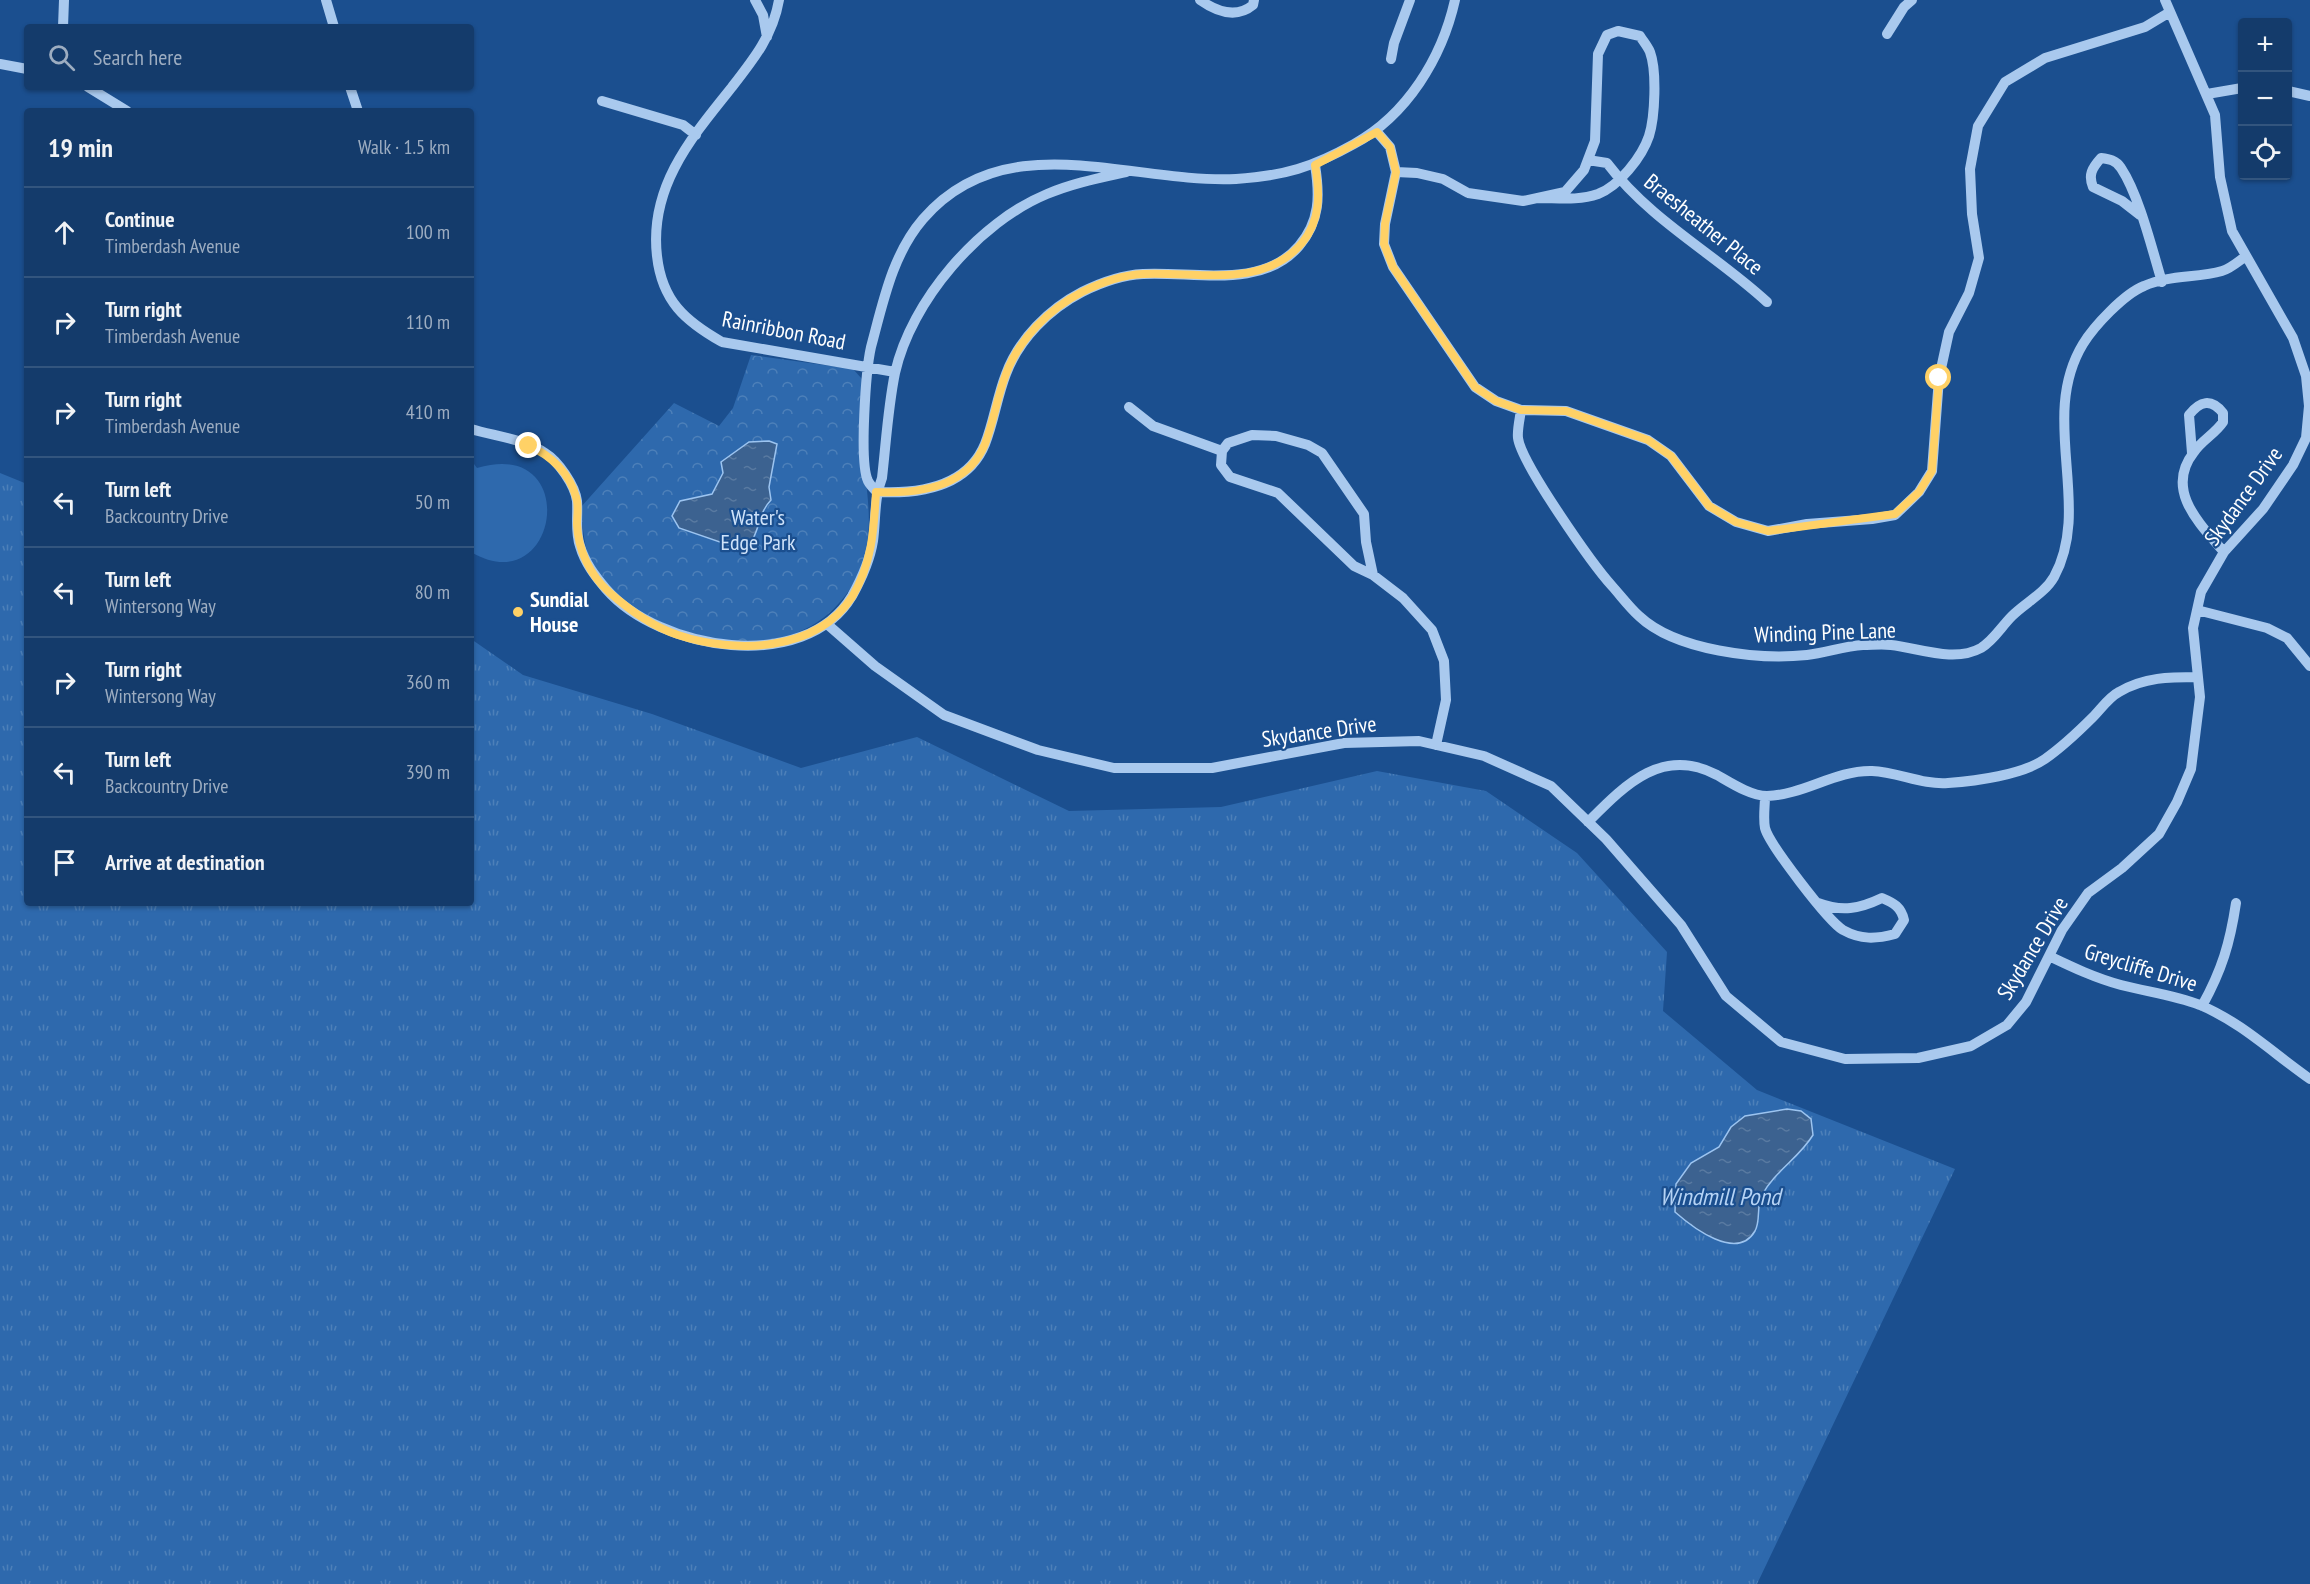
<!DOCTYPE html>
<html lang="en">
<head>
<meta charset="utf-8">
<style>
	:root { --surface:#143b6b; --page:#1d4271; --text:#f1f3f6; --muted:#9dadc1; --line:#33557e }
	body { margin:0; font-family:"PT Sans Narrow",sans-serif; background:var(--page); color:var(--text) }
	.controls { position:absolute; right:18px; top:18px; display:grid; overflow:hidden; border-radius:6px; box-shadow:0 2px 4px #0004 }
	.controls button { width:54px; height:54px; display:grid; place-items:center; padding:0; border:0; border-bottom:2px solid var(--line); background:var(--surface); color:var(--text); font:30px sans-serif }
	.stop { position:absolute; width:18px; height:18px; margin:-14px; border:4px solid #ffd166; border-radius:50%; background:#fff }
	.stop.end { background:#ffd166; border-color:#fff; box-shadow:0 2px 6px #0008 }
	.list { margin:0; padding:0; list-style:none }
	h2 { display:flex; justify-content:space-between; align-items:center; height:78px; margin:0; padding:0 24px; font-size:26px }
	h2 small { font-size:20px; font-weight:400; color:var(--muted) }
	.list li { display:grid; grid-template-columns:39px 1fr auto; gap:18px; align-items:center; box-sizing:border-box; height:90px; padding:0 24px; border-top:2px solid var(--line) }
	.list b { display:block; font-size:22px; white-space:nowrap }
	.list p { margin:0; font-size:20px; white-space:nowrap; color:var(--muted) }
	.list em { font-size:20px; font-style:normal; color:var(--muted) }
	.icon { flex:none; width:33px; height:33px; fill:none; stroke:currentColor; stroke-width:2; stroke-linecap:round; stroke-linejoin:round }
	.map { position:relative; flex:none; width:2310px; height:1584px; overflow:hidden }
	.search { position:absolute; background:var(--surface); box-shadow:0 2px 4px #0004; left:24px; top:24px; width:450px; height:66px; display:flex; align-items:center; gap:15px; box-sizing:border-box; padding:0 21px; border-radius:6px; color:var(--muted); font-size:22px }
	.panel { position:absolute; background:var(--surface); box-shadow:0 2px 4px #0004; left:24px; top:108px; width:450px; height:798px; border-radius:6px }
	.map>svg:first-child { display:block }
</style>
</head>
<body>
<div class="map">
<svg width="2310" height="1584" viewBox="0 0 2310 1584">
	<defs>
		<pattern id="grass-tufts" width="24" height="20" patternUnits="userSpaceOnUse" patternTransform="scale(1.5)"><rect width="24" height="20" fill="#2e69ad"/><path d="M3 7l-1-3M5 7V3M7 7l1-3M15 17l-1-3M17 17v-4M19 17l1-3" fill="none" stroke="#4d80b9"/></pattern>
		<pattern id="park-crowns" width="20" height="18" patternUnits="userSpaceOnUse" patternTransform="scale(1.5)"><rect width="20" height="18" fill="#2e69ad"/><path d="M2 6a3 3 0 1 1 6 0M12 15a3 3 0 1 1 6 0" fill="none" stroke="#4d80b9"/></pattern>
		<pattern id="water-ripples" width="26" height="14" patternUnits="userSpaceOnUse" patternTransform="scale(1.5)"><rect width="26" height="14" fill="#3c6290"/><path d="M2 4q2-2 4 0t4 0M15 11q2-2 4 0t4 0" fill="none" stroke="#597aa1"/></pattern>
	</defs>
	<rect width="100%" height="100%" fill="#1b4f8f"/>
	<!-- grass -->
	<path fill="url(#grass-tufts)" d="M0 473 27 484V903H471V639L523 675 652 714 801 768 917 737 1069 811 1221 807 1377 771 1486 791 1577 853 1667 952 1663 1011 1757 1090 1955 1169 1757 1584H0Z"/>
	<!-- park -->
	<path fill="url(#park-crowns)" d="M751 355 853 369 862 379C861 395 859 412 860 429 863 475 880 534 857 577 843 604 820 626 790 635 727 654 627 625 593 565 583 547 583 527 581 507L674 403 719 426 733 408Z"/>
	<!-- pitch -->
	<path fill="#2e69ad" d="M471 460 477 468C583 436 559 604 471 552Z"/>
	<!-- water -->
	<path fill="url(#water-ripples)" stroke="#9cc4f0" stroke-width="1.5" d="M769 441 777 444 769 487 771 500C756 515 761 537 743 550L679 528 672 516 680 501 712 494 723 473 721 462 749 442Z
		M1787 1109 1801 1111 1811 1119 1813 1135C1799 1158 1775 1171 1762 1195 1756 1206 1761 1220 1755 1231 1737 1262 1692 1227 1675 1212L1676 1184 1691 1163 1719 1147 1731 1127 1745 1116Z"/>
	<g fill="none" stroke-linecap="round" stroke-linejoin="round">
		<!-- minor -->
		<path stroke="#a9c9ee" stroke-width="10" d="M326 0 334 27
			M755 0 763 15 767 37
			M779 0C773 35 754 59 732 87 691 138 649 187 657 256 662 301 685 321 722 342L895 372
			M1200 0C1217 12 1236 19 1253 5L1254 0
			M63 27 64 0
			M1887 34 1904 7 1912 0
			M1391 59 1394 43 1410 0
			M0 64 27 69
			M88 87 127 111
			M350 87 358 111
			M2288 91 2310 96
			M2207 94 2242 88
			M602 101 683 125 696 135
			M1377 132 1390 147 1396 172 1385 224 1384 244 1393 267 1475 387 1496 401 1521 410 1566 411 1648 440 1671 456 1709 506 1736 522 1768 531 1807 524 1872 519 1895 515 1919 492 1932 471 1939 378 1949 332 1969 293 1979 258 1972 214 1970 169 1978 126 2005 82 2045 58 2145 27 2170 12
			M1588 160 1607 163C1651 221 1715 254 1767 302
			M1396 172 1417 173 1443 179 1468 193 1523 201 1565 192 1584 170 1595 141 1598 54 1607 35 1618 31 1640 36C1643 41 1648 47 1650 52 1657 71 1655 117 1649 136 1642 157 1619 186 1598 194 1578 201 1558 198 1538 198
			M2140 215 2122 201 2093 187C2088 175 2092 168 2101 158 2109 159 2116 160 2121 168 2139 195 2152 249 2162 282
			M1129 407 1153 426 1222 451
			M1521 410C1520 418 1517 430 1518 438 1521 463 1593 565 1612 586 1621 596 1629 607 1639 616 1676 651 1759 660 1807 655 1826 653 1844 646 1863 645 1872 645 1882 644 1891 645 1919 648 1954 663 1981 648 1994 640 2001 627 2012 616 2025 603 2045 593 2054 577 2093 506 2038 418 2083 344 2094 326 2124 294 2144 286 2168 275 2197 278 2222 271 2230 269 2239 261 2246 256
			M471 429C494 436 525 439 545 453 558 461 575 485 577 501 578 516 575 532 580 546 585 563 595 576 606 589 659 650 805 675 852 596 862 578 870 560 873 541 876 519 874 498 882 478 886 443 888 407 895 373 911 301 979 222 1047 194 1073 183 1099 178 1126 172
			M2192 453 2189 415C2200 401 2211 398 2223 413V422C2215 434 2202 440 2194 452 2164 490 2200 524 2224 552
			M877 492C874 489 870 485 868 481 859 462 866 369 871 347 883 303 892 255 923 219 1006 123 1130 184 1236 179 1284 176 1313 167 1354 144 1407 115 1442 58 1455 0
			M877 492C917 494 967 488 985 444 994 421 997 397 1006 374 1019 339 1049 309 1082 292 1100 283 1123 275 1143 274 1193 271 1262 290 1299 246 1320 221 1320 196 1315 165
			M1373 575 1366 542 1364 514 1322 453 1308 445 1276 436 1252 435 1228 443 1222 451 1221 465 1230 477 1278 493 1354 566 1373 575 1403 598 1432 630 1444 661 1446 700 1436 745
			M2197 610 2267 628 2287 638 2310 666
			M827 624 875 666 944 715 1038 750 1114 768H1212L1344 743 1419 741 1484 756 1551 786 1606 839 1681 925 1726 996 1781 1042 1845 1059 1918 1058 1971 1046 2007 1025 2026 1002 2062 930 2088 893 2122 868 2159 834 2177 802 2191 769 2200 697 2193 628 2201 592 2224 552 2263 509 2293 465 2306 438 2309 406 2306 376 2293 338 2232 231 2220 177 2215 115 2165 0
			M1765 796C1765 806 1763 818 1765 828 1769 844 1828 921 1843 930 1861 940 1876 939 1895 934L1904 920C1901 907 1894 903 1882 898 1859 909 1842 912 1818 903
			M1588 822C1625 785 1662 746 1717 775 1731 783 1751 796 1767 796 1804 795 1835 770 1872 771 1898 772 1922 785 1948 783 1976 781 2022 775 2045 759 2062 747 2078 732 2093 717 2101 709 2109 697 2119 692 2144 677 2170 677 2198 677
			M2049 956C2072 967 2095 978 2121 985 2148 992 2174 995 2200 1005 2241 1022 2274 1054 2310 1079
			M2202 1006C2222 970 2230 943 2236 903"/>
	</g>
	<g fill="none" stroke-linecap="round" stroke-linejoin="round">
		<!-- route -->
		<path stroke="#ffd166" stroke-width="8" d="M529 446C551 455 570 474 576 497 579 505 577 516 577 524 578 550 590 575 609 592 628 609 654 627 678 635 735 654 816 652 852 597 872 564 874 529 876 492 918 494 967 488 985 444 994 421 997 397 1006 374 1019 339 1049 309 1082 292 1100 283 1123 275 1143 274 1197 271 1262 290 1302 243 1321 220 1320 193 1315 165L1377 132 1390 147 1396 172 1385 224 1384 244 1393 267 1475 387 1496 401 1521 410 1566 411 1648 440 1671 456 1709 506 1736 522 1768 531 1895 514 1919 492 1932 471 1939 378"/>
	</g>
	<!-- markers -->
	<circle fill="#ffd166" stroke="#1b4f8f" stroke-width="2" cx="518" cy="612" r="6"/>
	<g text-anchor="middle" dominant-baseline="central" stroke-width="4.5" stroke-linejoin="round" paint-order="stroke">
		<!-- street labels -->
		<g font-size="22" fill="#fff" stroke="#1b4f8f">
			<text transform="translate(1704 224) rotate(39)">Braesheather Place</text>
			<text transform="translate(784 330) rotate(11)">Rainribbon Road</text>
			<text transform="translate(2243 496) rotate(-54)">Skydance Drive</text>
			<text transform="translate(1825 632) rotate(-2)">Winding Pine Lane</text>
			<text transform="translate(1319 731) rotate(-8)">Skydance Drive</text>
			<text transform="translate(2032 948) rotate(-59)">Skydance Drive</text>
			<text transform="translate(2141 967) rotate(17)">Greycliffe Drive</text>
		</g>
		<!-- park labels -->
		<g font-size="22" fill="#cfe3fa" stroke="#1b4f8f">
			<text x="758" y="517">Water's<tspan x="758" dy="25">Edge Park</tspan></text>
		</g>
		<!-- poi labels -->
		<g font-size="22" font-weight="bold" fill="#fff" stroke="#1b4f8f" text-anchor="start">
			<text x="530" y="599">Sundial<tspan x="530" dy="25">House</tspan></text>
		</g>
		<!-- water labels -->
		<g font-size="24" font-style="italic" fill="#b5d3f5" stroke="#1b4f8f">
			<text x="1720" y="1196">Windmill Pond</text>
		</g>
	</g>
</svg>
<div class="controls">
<button>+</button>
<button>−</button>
<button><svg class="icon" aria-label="locate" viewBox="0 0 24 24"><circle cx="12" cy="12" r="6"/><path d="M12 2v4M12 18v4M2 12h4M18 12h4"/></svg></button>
</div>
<div class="stop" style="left:1939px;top:378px"></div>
<div class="stop end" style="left:529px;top:446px"></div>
<div class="search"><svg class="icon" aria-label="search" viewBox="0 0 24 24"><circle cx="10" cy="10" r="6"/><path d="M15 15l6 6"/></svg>Search here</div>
<section class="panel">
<h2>19 min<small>Walk · 1.5 km</small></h2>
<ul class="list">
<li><svg class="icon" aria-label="ahead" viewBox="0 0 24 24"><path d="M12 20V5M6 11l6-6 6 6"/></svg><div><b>Continue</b><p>Timberdash Avenue</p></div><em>100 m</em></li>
<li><svg class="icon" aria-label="right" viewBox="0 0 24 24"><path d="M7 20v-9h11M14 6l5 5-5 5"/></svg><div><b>Turn right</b><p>Timberdash Avenue</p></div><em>110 m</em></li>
<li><svg class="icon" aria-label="right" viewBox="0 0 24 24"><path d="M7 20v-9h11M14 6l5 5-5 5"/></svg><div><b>Turn right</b><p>Timberdash Avenue</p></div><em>410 m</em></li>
<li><svg class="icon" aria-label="left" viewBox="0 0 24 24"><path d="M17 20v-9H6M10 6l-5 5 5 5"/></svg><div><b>Turn left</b><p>Backcountry Drive</p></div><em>50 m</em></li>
<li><svg class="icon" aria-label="left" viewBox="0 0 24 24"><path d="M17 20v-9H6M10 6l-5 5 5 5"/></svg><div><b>Turn left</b><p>Wintersong Way</p></div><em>80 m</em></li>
<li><svg class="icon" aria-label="right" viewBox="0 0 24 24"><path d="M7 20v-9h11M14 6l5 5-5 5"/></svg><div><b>Turn right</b><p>Wintersong Way</p></div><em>360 m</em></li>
<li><svg class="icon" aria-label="left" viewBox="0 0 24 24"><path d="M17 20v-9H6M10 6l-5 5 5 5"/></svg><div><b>Turn left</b><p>Backcountry Drive</p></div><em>390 m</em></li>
<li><svg class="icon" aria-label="arrive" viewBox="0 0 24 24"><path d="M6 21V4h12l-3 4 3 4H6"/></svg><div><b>Arrive at destination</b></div></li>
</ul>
</section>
</div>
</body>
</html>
